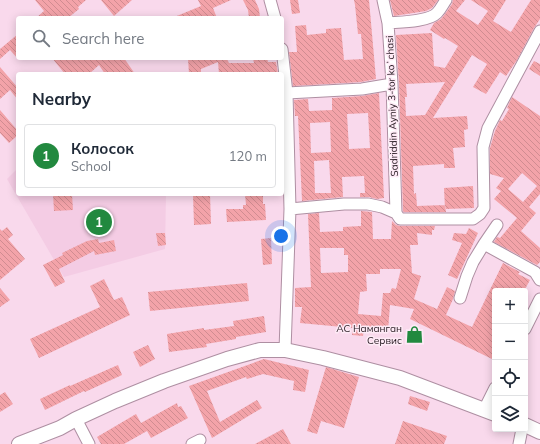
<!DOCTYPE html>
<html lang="en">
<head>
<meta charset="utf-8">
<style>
	:root { --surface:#fff; --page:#f6f6f7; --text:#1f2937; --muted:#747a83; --line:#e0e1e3; --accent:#22893f }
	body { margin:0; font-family:Mulish,sans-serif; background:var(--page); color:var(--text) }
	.controls { position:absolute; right:12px; bottom:12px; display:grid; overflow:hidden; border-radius:4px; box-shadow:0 2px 10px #0003 }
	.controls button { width:36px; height:36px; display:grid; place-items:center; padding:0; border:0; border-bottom:1px solid var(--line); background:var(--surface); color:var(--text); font:20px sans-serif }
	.you { position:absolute; left:281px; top:236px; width:14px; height:14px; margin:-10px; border:3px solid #fff; border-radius:50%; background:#1a73e8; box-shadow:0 0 0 6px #1a73e833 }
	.badge { display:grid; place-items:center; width:26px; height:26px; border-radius:50%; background:var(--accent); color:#fff; font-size:13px; font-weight:700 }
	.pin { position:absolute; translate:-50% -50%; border:2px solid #fff; box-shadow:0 1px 4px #0006 }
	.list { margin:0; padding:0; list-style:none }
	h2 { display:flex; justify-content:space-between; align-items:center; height:52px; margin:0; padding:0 16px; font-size:17px }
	h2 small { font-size:13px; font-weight:400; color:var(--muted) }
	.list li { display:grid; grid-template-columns:26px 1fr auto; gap:12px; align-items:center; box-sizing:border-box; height:64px; margin:0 8px 8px; padding:0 8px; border:1px solid var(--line); border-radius:4px }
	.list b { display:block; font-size:15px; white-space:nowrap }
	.list p { margin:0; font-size:13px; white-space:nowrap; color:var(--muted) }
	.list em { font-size:13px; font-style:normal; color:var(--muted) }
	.icon { flex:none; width:22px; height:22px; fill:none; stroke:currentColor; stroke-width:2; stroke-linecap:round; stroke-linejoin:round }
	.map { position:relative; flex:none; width:540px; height:444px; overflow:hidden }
	.search { position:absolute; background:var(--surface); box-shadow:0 2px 10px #0003; left:16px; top:16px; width:268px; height:44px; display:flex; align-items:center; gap:10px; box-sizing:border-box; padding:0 14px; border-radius:4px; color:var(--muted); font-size:15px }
	.panel { position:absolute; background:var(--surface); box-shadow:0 2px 10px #0003; left:16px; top:72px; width:268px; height:124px; border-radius:4px }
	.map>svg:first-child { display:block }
</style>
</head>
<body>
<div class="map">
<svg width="540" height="444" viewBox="0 0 540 444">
	<defs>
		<pattern id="building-back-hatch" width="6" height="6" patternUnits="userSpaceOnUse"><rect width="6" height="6" fill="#f3a3a9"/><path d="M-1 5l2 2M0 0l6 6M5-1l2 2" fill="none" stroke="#d08c91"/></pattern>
	</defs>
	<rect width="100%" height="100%" fill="#f9d9ec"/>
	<!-- built -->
	<path fill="#f4cce4" d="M18 168V194H166L165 249 64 277 7 179Z"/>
	<!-- building -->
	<path fill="url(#building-back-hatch)" fill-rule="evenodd" d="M35 0H86L78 7 79 9 68 18H36L44 11Z
		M101 0H132L114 16Z
		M198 0H231L213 8 217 18H172L201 6Z
		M243 0H255L259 9 260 18H249L248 10Z
		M290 0H298L300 13 292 14Z
		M354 0H369L376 79 361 82 293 86 289 52H297L295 26 306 25 307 35 326 33V29L341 28 344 60 363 59 361 34H358L355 5Z
		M390 0H438L432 8 426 11 394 16Z
		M453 0H465L456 11 478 25 488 11 471 0H506L493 21 511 32 531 0H540V19L534 28 517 60 506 76 500 72 486 94 473 87 487 64 472 55 433 118 467 116 468 129 464 130 465 147 453 148 455 168H444V164L413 166 414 194 416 193 417 206 445 205 446 212H404L403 211 399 84 396 35 432 33 434 66 445 68 458 46 445 38 444 39 430 30 434 23 441 19 445 14 452 4ZM445 82 425 115 406 116 405 97H407L406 84Z
		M18 34V59L10 50 0 59V49Z
		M52 58H124L135 74H105L99 65 89 74H65Z
		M188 58H228L227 59 229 63H254L253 58H267L268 62H276L278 74H219L218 62 201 69V74H189Z
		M534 61 540 64V76L529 69Z
		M0 67 18 88V100L10 90 0 99Z
		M379 93 384 198 377 199 369 197H360V193H365L364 176 342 177 343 197 302 201 298 116H295L294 100 308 99 309 111 332 110V98L362 96ZM368 113 370 148 349 149 347 114ZM330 122 331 152 311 153 310 123ZM329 160 331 193H315L314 161Z
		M512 97 540 116V194L529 207 536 213 521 231 540 248V262L537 265 494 242 497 237 500 238 517 218 494 199 501 191 496 188 504 178 490 174V148L495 131 500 120 502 121 509 109 507 108ZM522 173 537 186 523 202 508 189Z
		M0 110 18 131V135L9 143 0 133Z
		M473 186 474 208 445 209 444 188Z
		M53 194H72L73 210 54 211Z
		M193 194H210L211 224 194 225Z
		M245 194H263V204H265L266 220 227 222 226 209H243V205H246Z
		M361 211 372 212 373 239H391L392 221 396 225 400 226H435L434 230H432V235L417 233 418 245H410L412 273 421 276 414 299 437 309 447 287 455 291 453 299 446 315 472 327 503 263 520 272 518 274 530 280 524 291H495V352L492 359 410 319 414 309 390 305 388 331 364 329 363 336 352 335 353 328 300 323 302 307H295V288L311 287 308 214 319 213 320 232 343 231V227L361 226ZM320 248H344V255H348V272L321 273ZM380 269H401L396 289 392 288 390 293H383L381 316 358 314 360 292 367 291 366 274H380Z
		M7 227 13 235 8 239 25 259 0 280V229L2 231Z
		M469 228 478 233 457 279 448 275 462 243 452 240 454 233 466 234Z
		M156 233H165L166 245 158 246Z
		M271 238 272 264 263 265 261 239Z
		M98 239 99 243 114 240 116 251 95 255 94 251 59 269 65 282 55 287 43 265 63 255 62 253 87 241Z
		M104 279 114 300 122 297 130 315 39 358 30 339 100 307 90 286Z
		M247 283 249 301 150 311 148 292Z
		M0 288 10 300 0 307Z
		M264 316 266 332 236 337V339L206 344 207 347 169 352 167 334 204 328V330L234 326 233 321Z
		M148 345 155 359 140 367 133 352Z
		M264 359 309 370 305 392 293 390 294 381 263 374 247 379 246 377 207 391 220 422 257 400 262 408 212 438 189 386Z
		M118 365 122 375 85 392 84 391 45 410 40 399 70 385V386Z
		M326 367 359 377 344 428 321 421 317 434 307 431Z
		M5 392 13 404 0 412V395Z
		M410 396 430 402 427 411 408 404Z
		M177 403 178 407 181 406 188 418 151 438 147 431 124 444H101L97 437 136 414 141 423Z
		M403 421 447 436 444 444H395Z
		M283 429 291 444H255Z"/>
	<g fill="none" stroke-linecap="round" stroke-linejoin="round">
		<defs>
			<path id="minor" d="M270 0 275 18
				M383 0 388 23 392 84 396 213
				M388 23C401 22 428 22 437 13 441 9 443 4 446 0
				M282 49 287 93 290 209 285 350
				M287 93 362 89 392 84
				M290 209 344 204H368L382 207 396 213 400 219H473L480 214 484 208 483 147 488 128 540 31
				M497 225 484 244 535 272 540 280
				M460 298 467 276 473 262 484 244
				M525 329 540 299
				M484 410 495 388
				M76 419 89 444
				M192 444 200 440
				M519 444 522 429"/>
			<path id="tertiary" d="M525 425 540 432
				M19 444 60 428 76 419 115 401 164 381 227 359 260 350H285L323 358 400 378 495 414"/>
		</defs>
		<!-- minor casing -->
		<use href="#minor" stroke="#ae8fa2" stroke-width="13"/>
		<!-- tertiary casing -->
		<use href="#tertiary" stroke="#ae8fa2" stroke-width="16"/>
		<!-- minor -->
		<use href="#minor" stroke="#fff" stroke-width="11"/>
		<!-- tertiary -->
		<use href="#tertiary" stroke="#fff" stroke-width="14"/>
	</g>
	<!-- icons -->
	<defs>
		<symbol id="shop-bare" viewBox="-9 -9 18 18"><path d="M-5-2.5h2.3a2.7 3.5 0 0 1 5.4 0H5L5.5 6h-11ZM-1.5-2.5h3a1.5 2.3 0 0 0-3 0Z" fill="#22893f" stroke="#feeaf6" stroke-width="2.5" paint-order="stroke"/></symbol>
	</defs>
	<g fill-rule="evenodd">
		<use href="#shop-bare" x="402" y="322" width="25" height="25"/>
	</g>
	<g text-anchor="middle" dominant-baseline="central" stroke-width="3" stroke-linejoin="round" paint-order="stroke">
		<!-- street labels -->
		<g font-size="10" fill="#251920" stroke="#feeaf6">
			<text transform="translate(392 106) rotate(-92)">Sadriddin Ayniy 3-tor koʻchasi</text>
		</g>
		<!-- poi labels -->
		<g font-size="10" fill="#251920" stroke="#feeaf6" text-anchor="end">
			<text x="402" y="328">АС Наманган<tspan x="402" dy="12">Сервис</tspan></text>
		</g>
	</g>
</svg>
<div class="controls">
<button>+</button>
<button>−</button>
<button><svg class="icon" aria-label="locate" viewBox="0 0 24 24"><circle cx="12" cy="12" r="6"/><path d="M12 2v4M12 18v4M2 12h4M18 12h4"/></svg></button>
<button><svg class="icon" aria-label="layers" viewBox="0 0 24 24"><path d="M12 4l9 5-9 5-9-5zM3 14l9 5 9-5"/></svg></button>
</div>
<div class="you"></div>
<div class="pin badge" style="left:99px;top:222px">1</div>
<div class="search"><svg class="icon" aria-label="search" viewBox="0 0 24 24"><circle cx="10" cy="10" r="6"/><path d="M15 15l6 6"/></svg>Search here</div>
<section class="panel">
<h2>Nearby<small></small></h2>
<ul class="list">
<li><span class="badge">1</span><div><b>Колосок</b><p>School</p></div><em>120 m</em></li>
</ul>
</section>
</div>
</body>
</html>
